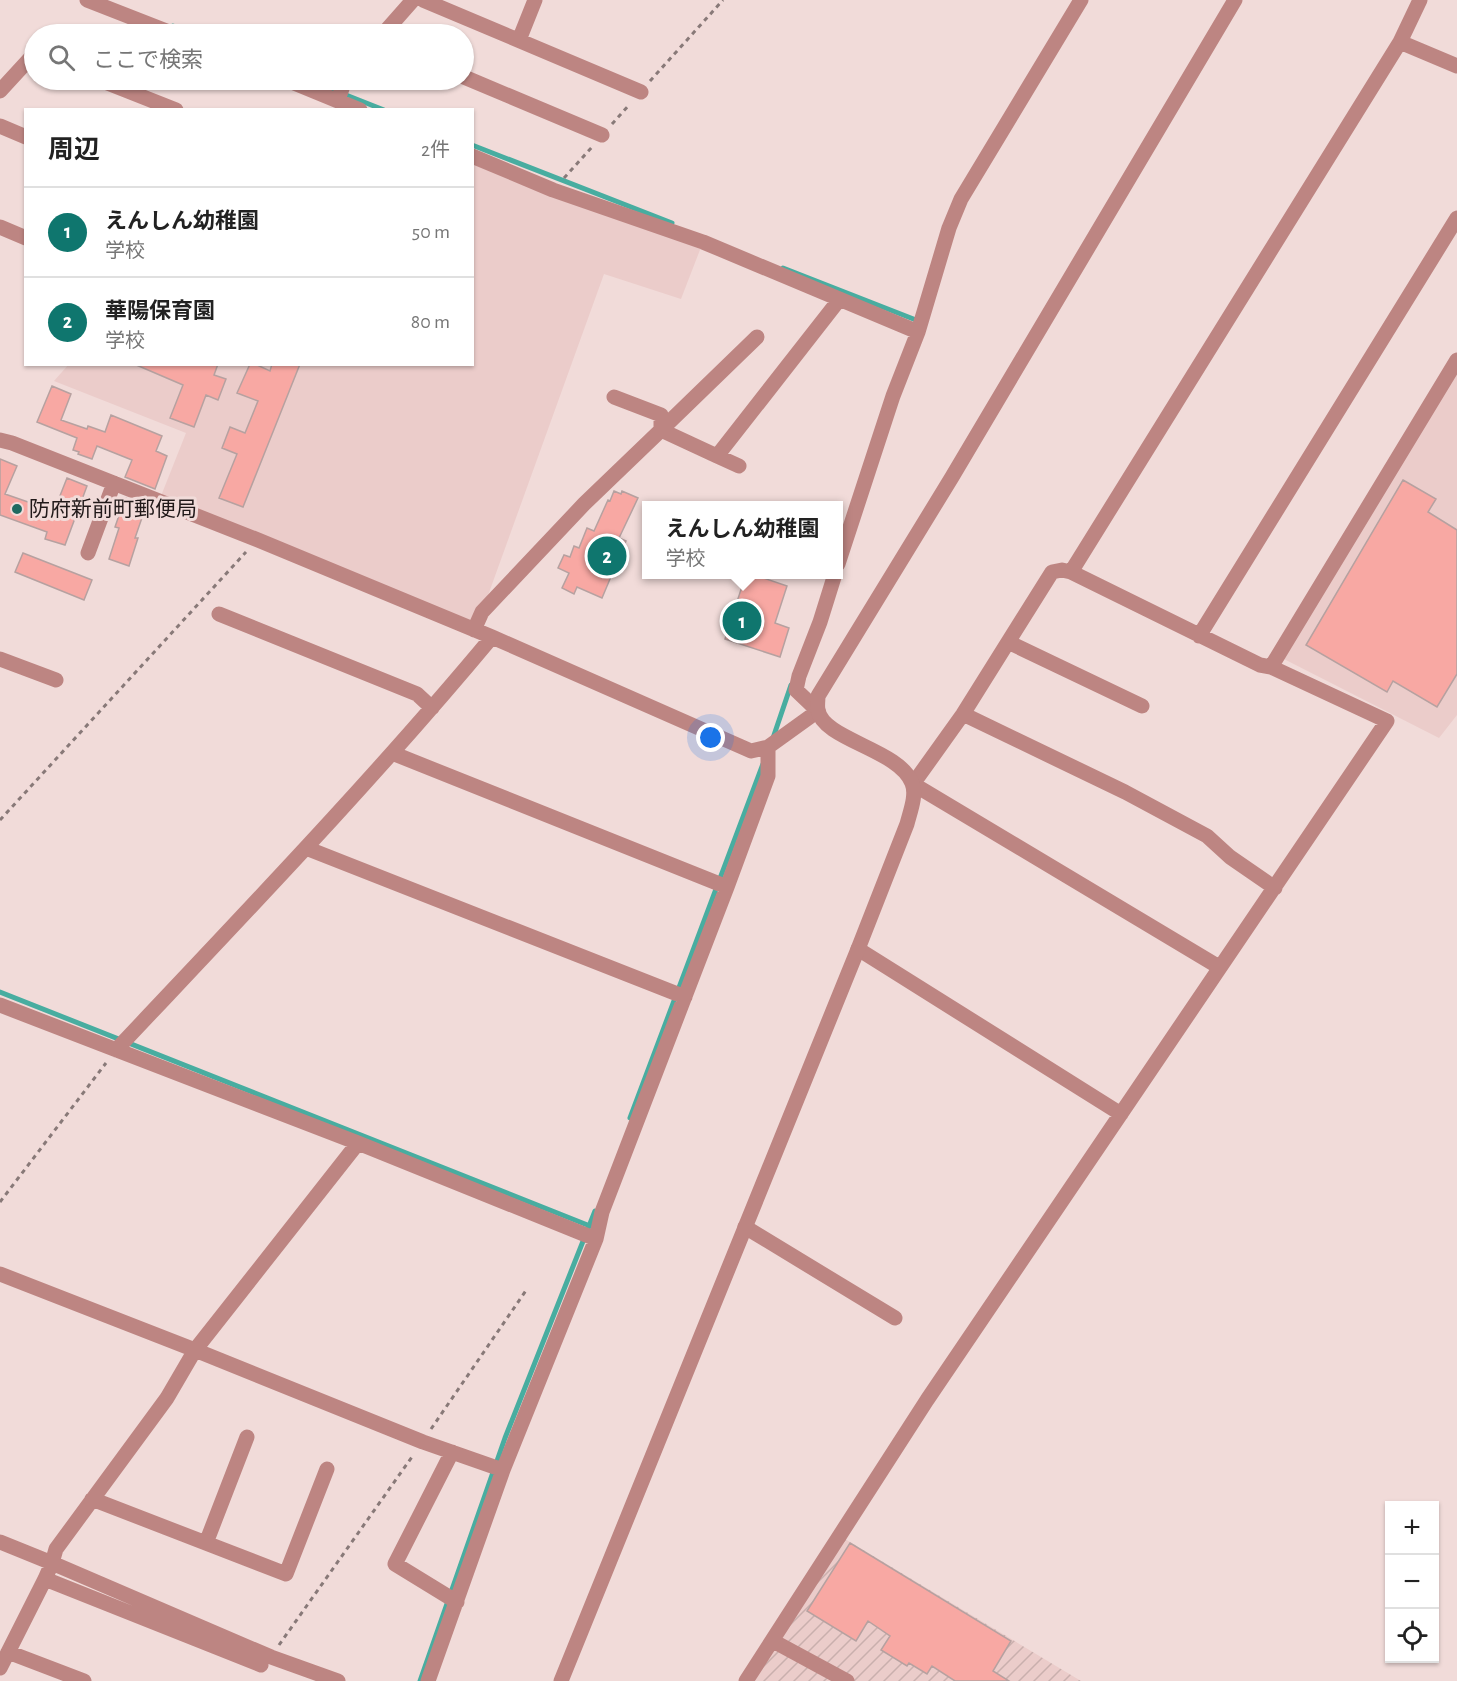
<!DOCTYPE html>
<html lang="ja">
<head>
<meta charset="utf-8">
<style>
	:root { --surface:#fff; --page:#f6f6f6; --text:#222; --muted:#767676; --line:#e0e0e0; --accent:#0f766e }
	body { margin:0; font-family:"Alegreya Sans","Noto Sans JP",sans-serif; background:var(--page); color:var(--text) }
	.controls { position:absolute; right:18px; bottom:18px; display:grid; overflow:hidden; border-radius:0px; box-shadow:0 2px 4px #0004 }
	.controls button { width:54px; height:54px; display:grid; place-items:center; padding:0; border:0; border-bottom:2px solid var(--line); background:var(--surface); color:var(--text); font:30px sans-serif }
	.you { position:absolute; left:711px; top:738px; width:21px; height:21px; margin:-15px; border:4px solid #fff; border-radius:50%; background:#1a73e8; box-shadow:0 0 0 9px #1a73e833 }
	.badge { display:grid; place-items:center; width:39px; height:39px; border-radius:50%; background:var(--accent); color:#fff; font-size:20px; font-weight:700 }
	.pin { position:absolute; translate:-50% -50%; border:3px solid #fff; box-shadow:0 2px 6px #0006 }
	.popup { position:absolute; left:642px; top:501px; width:201px; height:78px; box-sizing:border-box; display:grid; place-content:center; border-radius:0px; background:var(--surface); filter:drop-shadow(0 2px 4px #0005); font-size:20px; white-space:nowrap; color:var(--muted) }
	.popup b { font-size:22px; color:var(--text) }
	.popup::after { content:''; position:absolute; left:50%; top:100%; margin-left:-12px; border:12px solid transparent; border-top-color:var(--surface) }
	.list { margin:0; padding:0; list-style:none }
	h2 { display:flex; justify-content:space-between; align-items:center; height:78px; margin:0; padding:0 24px; font-size:26px }
	h2 small { font-size:20px; font-weight:400; color:var(--muted) }
	.list li { display:grid; grid-template-columns:39px 1fr auto; gap:18px; align-items:center; box-sizing:border-box; height:90px; padding:0 24px; border-top:2px solid var(--line) }
	.list b { display:block; font-size:22px; white-space:nowrap }
	.list p { margin:0; font-size:20px; white-space:nowrap; color:var(--muted) }
	.list em { font-size:20px; font-style:normal; color:var(--muted) }
	.icon { flex:none; width:33px; height:33px; fill:none; stroke:currentColor; stroke-width:2; stroke-linecap:round; stroke-linejoin:round }
	.map { position:relative; flex:none; width:1457px; height:1681px; overflow:hidden }
	.search { position:absolute; background:var(--surface); box-shadow:0 2px 4px #0004; left:24px; top:24px; width:450px; height:66px; display:flex; align-items:center; gap:15px; box-sizing:border-box; padding:0 21px; border-radius:33px; color:var(--muted); font-size:22px }
	.panel { position:absolute; background:var(--surface); box-shadow:0 2px 4px #0004; left:24px; top:108px; width:450px; height:258px; border-radius:0px }
	.map>svg:first-child { display:block }
</style>
</head>
<body>
<div class="map">
<svg width="1457" height="1681" viewBox="0 0 1457 1681">
	<defs>
		<pattern id="industrial-furrows" width="10" height="10" patternUnits="userSpaceOnUse" patternTransform="scale(1.5)"><rect width="10" height="10" fill="#ebccca"/><path d="M-1 1l2-2M0 10L10 0M9 11l2-2" fill="none" stroke="#c9afad"/></pattern>
	</defs>
	<rect width="100%" height="100%" fill="#f1dbd9"/>
	<!-- built -->
	<path fill="#ebccca" d="M473 156 703 242 681 299 604 274 482 612 474 630 159 501 186 433 54 381 69 364H472Z
		M1457 363V715L1439 738 1280 657Z"/>
	<!-- industrial -->
	<path fill="url(#industrial-furrows)" d="M840 1536 1081 1681H748Z"/>
	<g fill="none" stroke-linecap="round" stroke-linejoin="round">
		<!-- stream -->
		<path stroke="#48ada0" stroke-width="5" d="M173 26 194 34
			M308 80 384 110
			M472 145 672 223
			M783 268 916 320
			M773 738 791 685
			M0 992 590 1226
			M630 1118 763 764
			M420 1681 505 1438 595 1211"/>
	</g>
	<!-- building -->
	<path fill="#f8a8a3" stroke="#b6a1a0" stroke-width="1.5" d="M134 364H218L214 375 226 379 218 400 206 395 194 427 170 418 183 385Z
		M250 364H255L270 371 272 364H300L243 507 219 498 237 454 222 448 230 427 245 433 258 401 237 393Z
		M52 386 71 394 61 420 87 429 88 426 105 432 111 415 162 436 156 451 167 456 155 489 125 477 132 460 97 446 92 459 78 454 79 452 73 450 77 438 37 422Z
		M0 459 17 466 5 494 54 511 67 478 87 486 65 545 45 539 47 532 0 515Z
		M1403 480 1436 499 1428 512 1457 530V674L1437 707 1393 681 1387 692 1306 645Z
		M614 491 621 494 622 491 638 498 619 538 626 541 602 598 577 587 574 594 562 588 569 573 558 568 564 555 570 557 574 546 579 548 587 528 594 531 608 500 610 501Z
		M125 498 146 506 135 538H138L129 566 109 559 119 528 115 527Z
		M23 553 92 580 84 600 15 572Z
		M746 574H752L787 586 775 623 789 628 780 657 725 639Z
		M850 1543 1011 1641 993 1671 1009 1681H955L932 1666 927 1674 909 1663 907 1666 881 1650 890 1636 868 1621 856 1641 807 1611Z"/>
	<g fill="none" stroke-linecap="round" stroke-linejoin="round">
		<!-- path -->
		<path stroke="#887978" stroke-width="3" stroke-dasharray="4.5 4.5" stroke-linecap="butt" d="M650 81 723 0
			M612 124 630 104
			M564 178 592 147
			M0 820 246 552
			M0 1202 106 1063
			M431 1429 527 1289
			M279 1645 414 1454"/>
		<!-- minor -->
		<path stroke="#bd8582" stroke-width="15" d="M87 0 174 34
			M423 0 641 92
			M383 34 413 0
			M519 40 535 0
			M1400 42 1457 66
			M464 77 602 135
			M100 80 176 110
			M287 80 360 110
			M0 91 34 54
			M338 100 345 80
			M0 126 26 137
			M472 156 553 190 703 242 918 332
			M0 227 26 238
			M614 397 661 415V430
			M661 430 757 337
			M0 440 12 443 258 540 492 637 751 751 768 747 818 711 796 690 799 676 820 622 835 574
			M717 456 739 466
			M88 553 114 483
			M838 564 893 396 918 332 949 228 961 199 1081 0
			M1071 572 1400 42 1420 0
			M219 614 417 694 432 708
			M474 630 482 612 584 504 661 430 717 456 839 300
			M1199 636 1457 218
			M1008 642 1142 706
			M0 659 56 680
			M1271 667 1457 360
			M963 714 1125 792 1207 836 1230 857 1275 888
			M392 753 727 887
			M306 848 685 997
			M858 949 1121 1114
			M0 1005 358 1143 596 1239
			M116 1050C244 914 373 780 492 637
			M745 1227 895 1318
			M0 1274 195 1350 423 1442 503 1470
			M452 1452 395 1564 457 1602
			M92 1499 286 1574 327 1469
			M0 1542 52 1563 271 1657 338 1681
			M206 1543 247 1437
			M45 1579 261 1665
			M773 1641 847 1681
			M8 1652 84 1681
			M0 1668 45 1579 52 1563 56 1549 167 1398 195 1350 358 1143
			M428 1681 503 1470 596 1239 602 1212 727 887 768 776V747
			M746 1681 927 1400 1387 721 1271 667 1260 665 1071 572 1062 570 1052 572 963 714 913 784 1219 967"/>
		<!-- tertiary -->
		<path stroke="#bd8582" stroke-width="15" d="M561 1681 858 949 907 824C910 812 917 795 912 783 899 749 823 740 818 710 817 706 818 700 818 696L952 477 1235 0"/>
	</g>
	<!-- markers -->
	<circle fill="#206960" stroke="#f1dbd9" stroke-width="2" cx="17" cy="509" r="6"/>
	<g text-anchor="middle" dominant-baseline="central" stroke-width="6" stroke-linejoin="round" paint-order="stroke">
		<!-- poi labels -->
		<g font-size="21" fill="#211919" stroke="#f1dbd9" text-anchor="start">
			<text x="29" y="509">防府新前町郵便局</text>
		</g>
	</g>
</svg>
<div class="controls">
<button>+</button>
<button>−</button>
<button><svg class="icon" aria-label="locate" viewBox="0 0 24 24"><circle cx="12" cy="12" r="6"/><path d="M12 2v4M12 18v4M2 12h4M18 12h4"/></svg></button>
</div>
<div class="you"></div>
<div class="pin badge" style="left:742px;top:621px">1</div>
<div class="popup"><b>えんしん幼稚園</b>学校</div>
<div class="pin badge" style="left:607px;top:556px">2</div>
<div class="search"><svg class="icon" aria-label="search" viewBox="0 0 24 24"><circle cx="10" cy="10" r="6"/><path d="M15 15l6 6"/></svg>ここで検索</div>
<section class="panel">
<h2>周辺<small>2件</small></h2>
<ul class="list">
<li><span class="badge">1</span><div><b>えんしん幼稚園</b><p>学校</p></div><em>50 m</em></li>
<li><span class="badge">2</span><div><b>華陽保育園</b><p>学校</p></div><em>80 m</em></li>
</ul>
</section>
</div>
</body>
</html>
